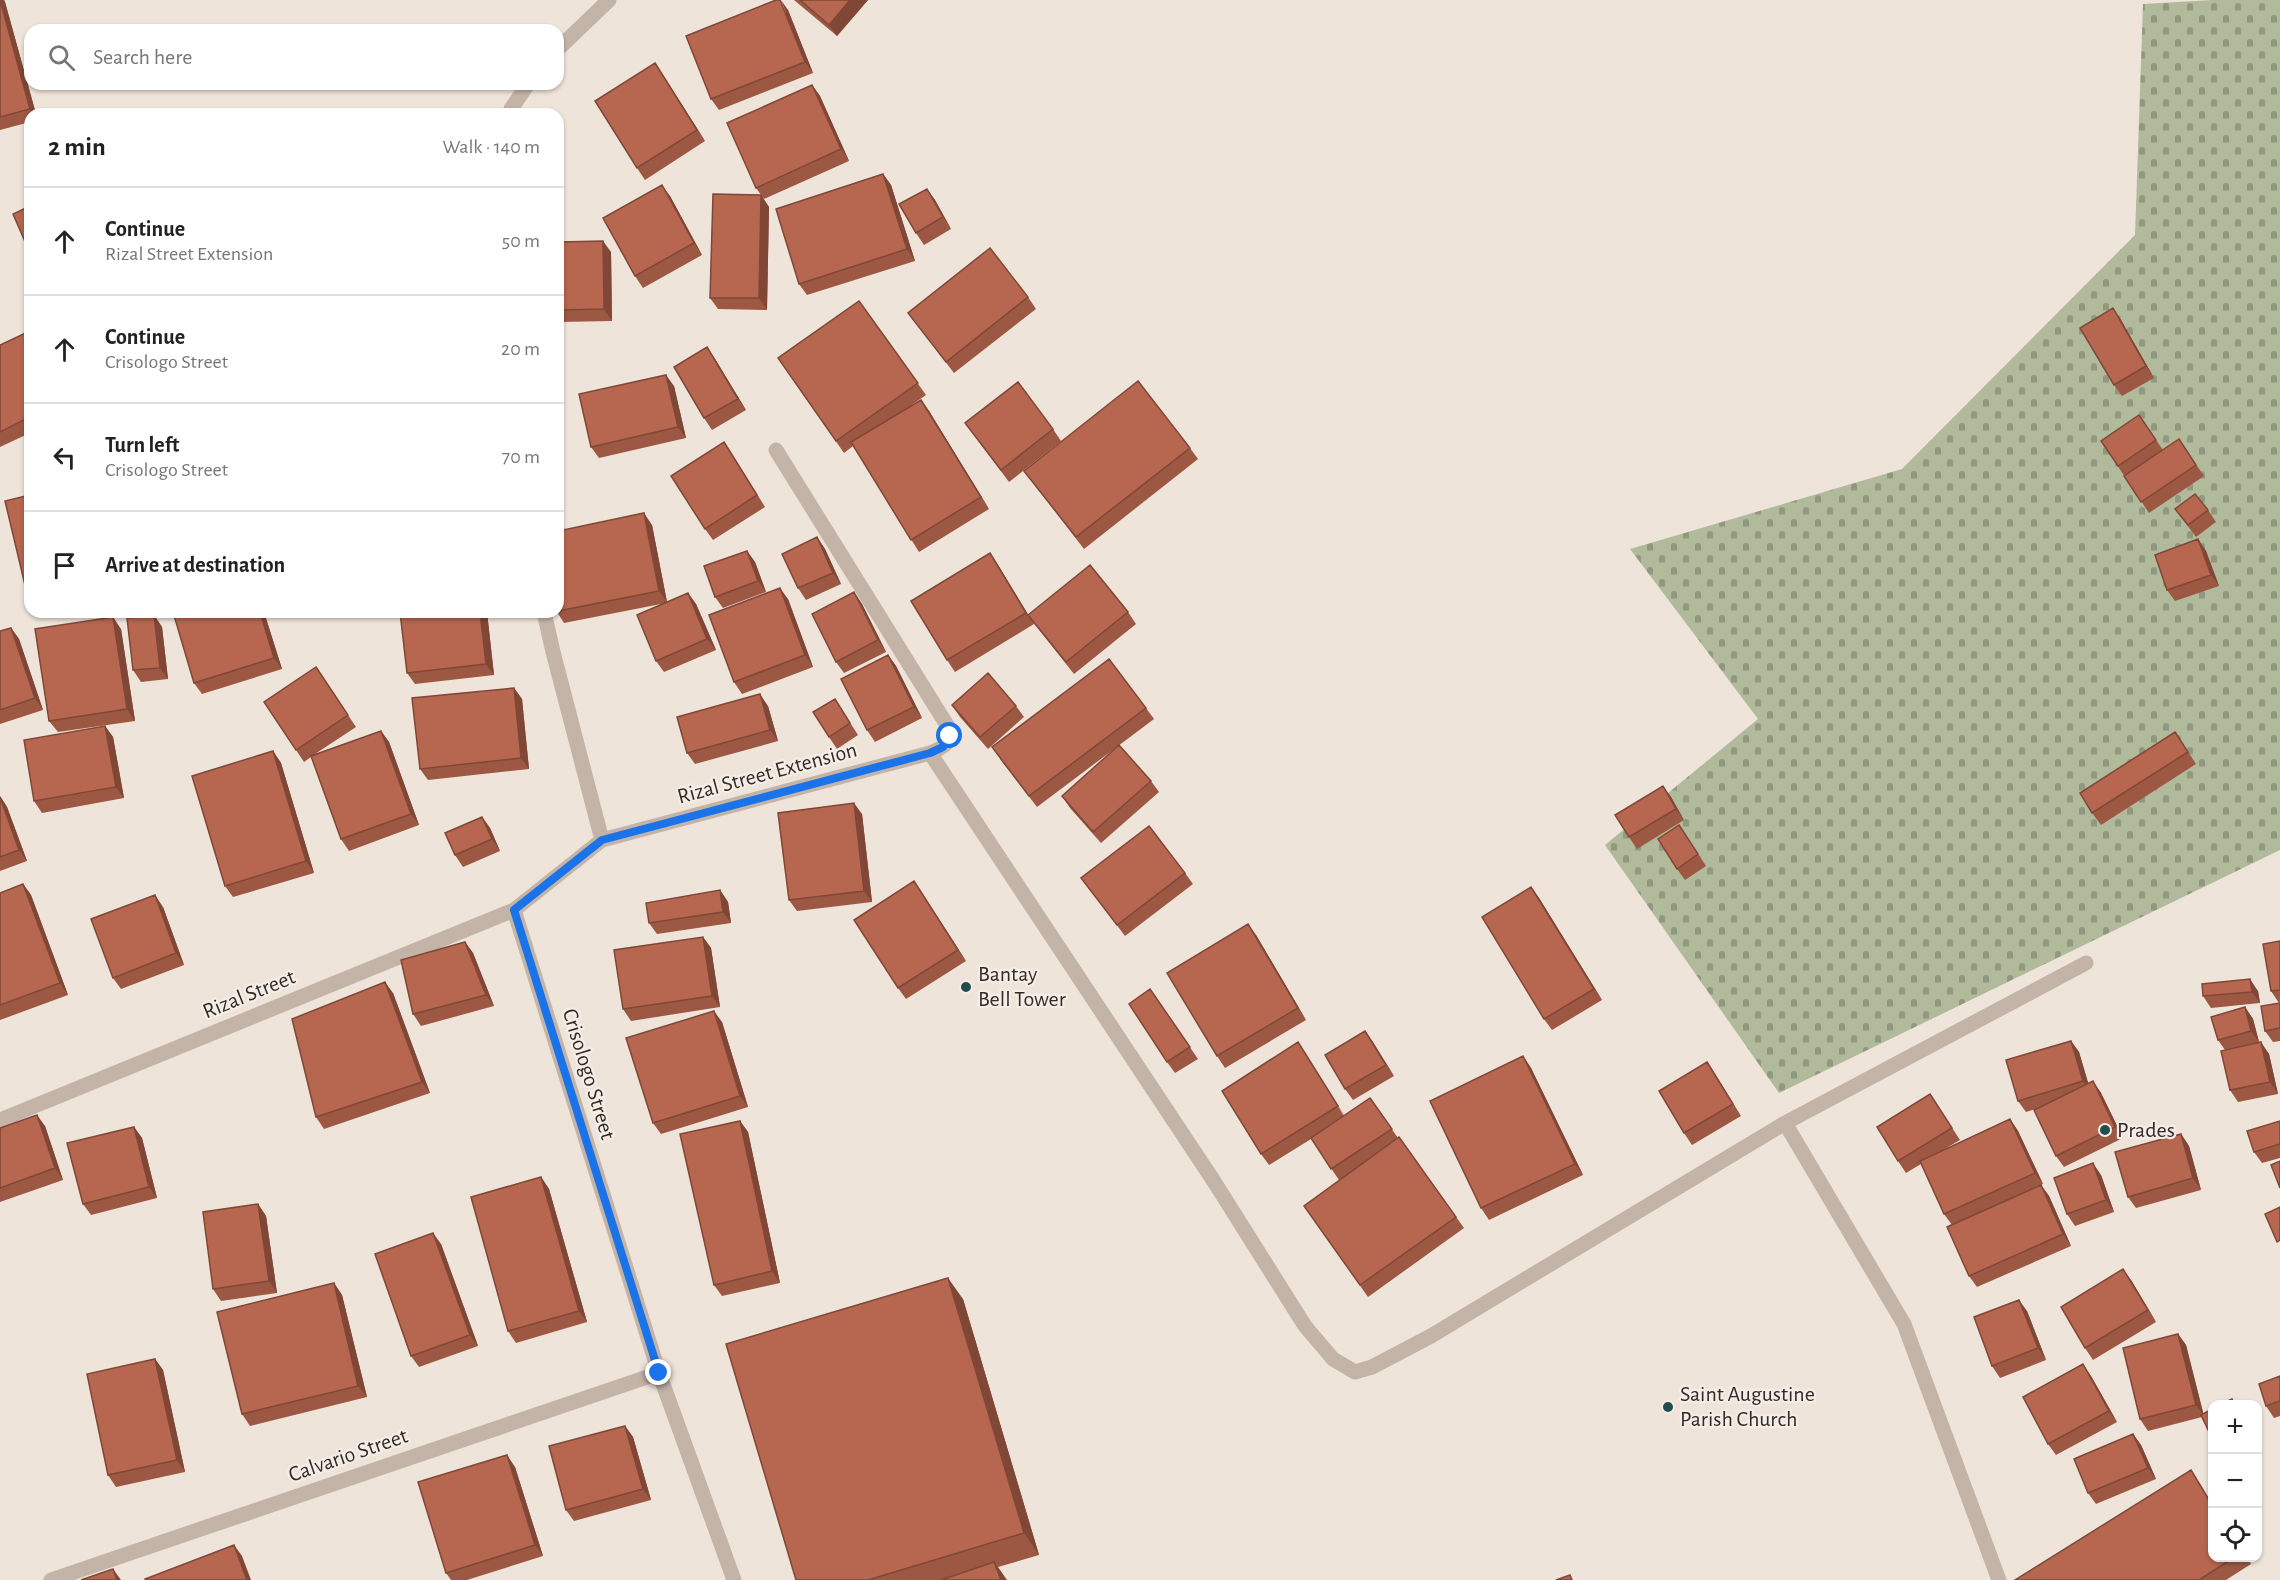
<!DOCTYPE html>
<html lang="en">
<head>
<meta charset="utf-8">
<style>
	:root { --surface:#fff; --page:#f6f6f6; --text:#222; --muted:#767676; --line:#e0e0e0 }
	body { margin:0; font-family:"Alegreya Sans",sans-serif; background:var(--page); color:var(--text) }
	.controls { position:absolute; right:18px; bottom:18px; display:grid; overflow:hidden; border-radius:12px; box-shadow:0 2px 4px #0004 }
	.controls button { width:54px; height:54px; display:grid; place-items:center; padding:0; border:0; border-bottom:2px solid var(--line); background:var(--surface); color:var(--text); font:30px sans-serif }
	.stop { position:absolute; width:18px; height:18px; margin:-14px; border:4px solid #1a73e8; border-radius:50%; background:#fff }
	.stop.end { background:#1a73e8; border-color:#fff; box-shadow:0 2px 6px #0008 }
	.list { margin:0; padding:0; list-style:none }
	h2 { display:flex; justify-content:space-between; align-items:center; height:78px; margin:0; padding:0 24px; font-size:26px }
	h2 small { font-size:20px; font-weight:400; color:var(--muted) }
	.list li { display:grid; grid-template-columns:39px 1fr auto; gap:18px; align-items:center; box-sizing:border-box; height:108px; padding:0 24px; border-top:2px solid var(--line) }
	.list b { display:block; font-size:22px; white-space:nowrap }
	.list p { margin:0; font-size:20px; white-space:nowrap; color:var(--muted) }
	.list em { font-size:20px; font-style:normal; color:var(--muted) }
	.icon { flex:none; width:33px; height:33px; fill:none; stroke:currentColor; stroke-width:2; stroke-linecap:round; stroke-linejoin:round }
	.map { position:relative; flex:none; width:2280px; height:1580px; overflow:hidden }
	.search { position:absolute; background:var(--surface); box-shadow:0 2px 4px #0004; left:24px; top:24px; width:540px; height:66px; display:flex; align-items:center; gap:15px; box-sizing:border-box; padding:0 21px; border-radius:18px; color:var(--muted); font-size:22px }
	.panel { position:absolute; background:var(--surface); box-shadow:0 2px 4px #0004; left:24px; top:108px; width:540px; height:510px; border-radius:18px }
	.map>svg:first-child { display:block }
</style>
</head>
<body>
<div class="map">
<svg width="2280" height="1580" viewBox="0 0 2280 1580">
	<defs>
		<pattern id="cemetery-stones" width="16" height="16" patternUnits="userSpaceOnUse" patternTransform="scale(1.5)"><rect width="16" height="16" fill="#b1bb9c"/><path d="M2 7V4a2 2 0 0 1 4 0v3zM10 15v-3a2 2 0 0 1 4 0v3z" fill="#91987f"/></pattern>
	</defs>
	<rect width="100%" height="100%" fill="#eee4da"/>
	<!-- cemetery -->
	<path fill="url(#cemetery-stones)" d="M2212 0H2280V850L1779 1093 1605 845 1758 719 1630 549 1902 469 2135 235 2143 4Z"/>
	<g fill="none" stroke-linecap="round" stroke-linejoin="round">
		<!-- street -->
		<path stroke="#c4b4a8" stroke-width="15" d="M558 49 609 0
			M510 114 511 109 528 84
			M544 612 553 652 602 840 514 910 659 1373 734 1580
			M930 753 1215 1183 1305 1326 1333 1359 1355 1372 1372 1367 1431 1336 1785 1123 2086 963
			M602 840 930 753C942 748 951 744 950 730L776 450
			M0 1120 514 910
			M1785 1123 1904 1324 1999 1580
			M51 1580 659 1373"/>
	</g>
	<!-- wall -->
	<path fill="#9d5844" d="M0 0H4L5 2 36 114H30V122L0 130Z
		M794 0H868L837 36Z
		M788 10 813 73 719 110 711 99Z
		M663 75 705 141 645 180 637 168Z
		M812 85 820 96 849 161 764 199 756 188Z
		M883 174 891 185 915 261 807 295 799 284Z
		M927 189 935 200 951 229 924 245 916 233Z
		M761 195 769 207 767 310 718 309 710 298Z
		M670 196 702 255 643 288 635 276Z
		M558 242 611 252 612 321 558 322Z
		M1028 297 1036 309 954 373 908 313Z
		M859 301 926 395 906 409 921 400 929 411 989 509 919 552 853 446 844 453 778 358Z
		M2113 308 2121 320 2154 378 2122 396 2114 385Z
		M30 331V433L0 447V345Z
		M715 359 746 410 712 430 704 418Z
		M674 386 686 438 599 458 591 447Z
		M2139 415 2163 450 2187 451 2204 476 2149 513 2101 441Z
		M965 423 1053 429 1061 441 1009 482Z
		M724 442 765 507 713 540 705 529Z
		M1190 448 1198 459 1084 549 1024 471Z
		M30 495V592L25 585Z
		M2175 509 2208 510 2216 522 2196 537Z
		M652 525 667 602 688 593 696 604 716 650 664 672 656 661 666 603 564 623 557 612H558V531Z
		M817 537 825 549 841 584 806 600 798 588Z
		M2198 539 2206 551 2219 586 2175 601 2167 590Z
		M747 551 755 562 766 592 723 608 715 597Z
		M990 553 998 565 1028 615 1128 612 1136 624 1074 674 1033 622 1034 624 955 672 947 660Z
		M854 592 862 604 886 652 844 673 836 662Z
		M788 599 813 667 742 694 734 682Z
		M264 612 282 669 202 694 194 683Z
		M487 612 494 675 415 684 407 673Z
		M154 615 162 627 168 679 141 682 133 670Z
		M11 628 19 639 43 710 0 724V631Z
		M121 629 135 721 58 732 49 721Z
		M888 655 896 666 922 718 875 742 867 730Z
		M316 667 356 727 315 754 381 731 389 742 419 825 349 851 341 839 311 757 304 762 264 702Z
		M514 688 522 699 529 769 428 780 420 769Z
		M835 699 858 735 837 749 829 737Z
		M952 705 1016 706 1024 717 988 749 960 717Z
		M768 706 778 741 695 764 687 753Z
		M1146 708 1154 719 1037 807 1000 759Z
		M105 726 113 737 124 798 42 813 34 801Z
		M2183 744 2196 764 2101 825 2092 813Z
		M273 751 281 763 314 873 233 897 225 886Z
		M1151 781 1159 792 1101 843 1070 808 1062 796Z
		M1663 786 1671 797 1684 820 1637 849 1629 837Z
		M0 796 7 807 27 861 0 871Z
		M862 814 872 902 797 911 789 900Z
		M482 817 490 828 500 851 463 867 455 855Z
		M1687 837 1706 866 1685 880 1677 869Z
		M1185 873 1193 884 1125 936 1081 878Z
		M23 884 31 895 68 995 0 1020V893Z
		M1531 887 1539 898 1602 1000 1552 1030 1544 1019Z
		M720 890 728 902 731 923 657 934 649 923Z
		M922 893 966 961 906 999 898 988Z
		M163 907 184 965 121 989 113 978Z
		M1256 935 1306 1020 1225 1068 1217 1056Z
		M703 937 711 948 720 1007 631 1021 623 1009Z
		M2280 941V1002L2279 1003 2271 991Z
		M465 942 473 953 494 1006 421 1026 413 1014Z
		M1150 989 1198 1059 1175 1073 1167 1062Z
		M2258 991 2260 1003 2211 1008 2203 996Z
		M393 993 430 1093 324 1129 316 1117Z
		M2280 1003V1041L2273 1042 2265 1031Z
		M2245 1007 2253 1019 2259 1042 2269 1054 2278 1094 2238 1102 2230 1090 2225 1050 2218 1040Z
		M722 1022 748 1107 661 1134 653 1123Z
		M1365 1031 1394 1076 1353 1100 1345 1089Z
		M2071 1041 2079 1052 2088 1084 2093 1081 2101 1093 2123 1138 2064 1167 2056 1156 2039 1108 2026 1112 2018 1101Z
		M1298 1042 1344 1116 1370 1098 1398 1138 1399 1137 1464 1228 1368 1297 1304 1206 1339 1180 1311 1139 1269 1165 1261 1154Z
		M1523 1056 1531 1068 1583 1175 1489 1220 1481 1208Z
		M1707 1062 1741 1116 1692 1145 1684 1133Z
		M1930 1094 1960 1140 1943 1150 2010 1119 2018 1131 2043 1184 2041 1185 2049 1196 2071 1246 1977 1287 1969 1276 1952 1225 1944 1214 1921 1164 1906 1173 1898 1161Z
		M740 1121 748 1132 780 1283 722 1296 714 1285Z
		M2280 1121V1158L2262 1163 2254 1152Z
		M45 1126 63 1180 0 1202V1128Z
		M134 1127 142 1138 157 1198 91 1215 83 1204Z
		M2181 1134 2189 1146 2201 1190 2136 1208 2128 1197Z
		M2101 1175 2114 1212 2075 1226 2067 1214Z
		M541 1177 549 1189 587 1322 516 1343 508 1331Z
		M258 1204 266 1216 277 1293 221 1301 213 1289Z
		M441 1244 478 1346 419 1367 411 1356Z
		M2131 1280 2156 1322 2093 1360 2085 1348Z
		M334 1283 342 1295 367 1397 250 1426 242 1414Z
		M963 1299 1039 1555 998 1567 1007 1580H796Z
		M2027 1311 2046 1360 2000 1378 1992 1366Z
		M2178 1334 2186 1345 2203 1413 2202 1417 2148 1431 2140 1419Z
		M155 1359 163 1370 185 1472 116 1487 108 1475Z
		M2091 1376 2117 1422 2056 1455 2048 1444Z
		M2280 1376V1416L2274 1418 2266 1406Z
		M625 1426 633 1437 651 1500 574 1521 566 1510Z
		M2133 1434 2141 1445 2156 1479 2096 1504 2088 1493Z
		M515 1467 543 1556 467 1580H451L446 1573Z
		M2199 1482 2212 1504V1557H2246L2251 1564 2226 1580H2015Z"/>
	<!-- shaded-wall -->
	<path fill="#804737" d="M0 0H4L5 2 36 114H33L30 109Z
		M781 0 788 10 813 73 805 62Z
		M850 0H868L837 36 829 25Z
		M655 63 663 75 705 141 697 130Z
		M812 85 820 96 849 161 841 149Z
		M883 174 891 185 915 261 907 249Z
		M662 185 670 196 702 255 694 243Z
		M927 189 935 200 951 229 943 217Z
		M761 195 769 207 767 310 759 298Z
		M603 241 611 252 612 321 604 309Z
		M2113 308 2121 320 2154 378 2146 366Z
		M707 347 715 359 746 410 738 399Z
		M666 375 674 386 686 438 678 427Z
		M921 400 929 411 989 509 981 497Z
		M724 442 732 454 765 507 757 495Z
		M644 513 652 525 667 602 659 591Z
		M817 537 825 549 841 584 833 573Z
		M2198 539 2206 551 2219 586 2211 575Z
		M747 551 755 562 766 592 758 581Z
		M990 553 998 565 1034 624 1026 613Z
		M780 588 788 599 813 667 805 655Z
		M854 592 862 604 886 652 878 640Z
		M688 593 696 604 716 650 707 639Z
		M260 612H264L282 669 274 658Z
		M480 612H487L494 675 486 664Z
		M154 615 162 627 168 679 160 668Z
		M113 617 121 629 135 721 127 709Z
		M11 628 19 639 43 710 35 698Z
		M888 655 896 666 922 718 914 707Z
		M514 688 522 699 529 769 521 758Z
		M760 694 768 706 778 741 770 730Z
		M105 726 113 737 124 798 116 787Z
		M381 731 389 742 419 825 411 814Z
		M273 751 281 763 314 873 306 861Z
		M1663 786 1671 797 1684 820 1676 809Z
		M0 796 7 807 27 861 19 850Z
		M854 803 862 814 872 902 864 891Z
		M482 817 490 828 500 851 492 839Z
		M914 881 922 893 966 961 958 950Z
		M23 884 31 895 68 995 60 983Z
		M1531 887 1539 898 1602 1000 1594 989Z
		M720 890 728 902 731 923 723 912Z
		M155 895 163 907 184 965 176 953Z
		M1248 924 1256 935 1306 1020 1298 1008Z
		M703 937 711 948 720 1007 712 996Z
		M465 942 473 953 494 1006 486 995Z
		M2250 979 2258 991 2260 1003 2252 992Z
		M385 982 393 993 430 1093 422 1082Z
		M2245 1007 2253 1019 2259 1042 2251 1031Z
		M714 1011 722 1022 748 1107 740 1096Z
		M1365 1031 1373 1042 1394 1076 1386 1065Z
		M2071 1041 2079 1052 2091 1092 2083 1081Z
		M1298 1042 1306 1054 1346 1118 1338 1106Z
		M2261 1042 2269 1054 2278 1094 2270 1082Z
		M1523 1056 1531 1068 1583 1175 1575 1164Z
		M1707 1062 1715 1074 1741 1116 1733 1104Z
		M2093 1081 2101 1093 2123 1138 2115 1127Z
		M37 1115 45 1126 63 1180 55 1168Z
		M2010 1119 2018 1131 2043 1184 2035 1173Z
		M740 1121 748 1132 780 1283 772 1271Z
		M134 1127 142 1138 157 1198 149 1187Z
		M2181 1134 2189 1146 2201 1190 2193 1178Z
		M2093 1163 2101 1175 2114 1212 2106 1200Z
		M541 1177 549 1189 587 1322 579 1311Z
		M2041 1185 2049 1196 2071 1246 2063 1234Z
		M258 1204 266 1216 277 1293 269 1281Z
		M433 1233 441 1244 478 1346 470 1335Z
		M2123 1269 2131 1280 2156 1322 2148 1310Z
		M948 1278 963 1299 1039 1555 1024 1533Z
		M334 1283 342 1295 367 1397 358 1386Z
		M2019 1300 2027 1311 2046 1360 2038 1348Z
		M2178 1334 2186 1345 2204 1416 2196 1405Z
		M155 1359 163 1370 185 1472 177 1460Z
		M2083 1364 2091 1376 2117 1422 2109 1411Z
		M625 1426 633 1437 651 1500 643 1489Z
		M2133 1434 2141 1445 2156 1479 2148 1468Z
		M507 1455 515 1467 543 1556 535 1545Z
		M234 1545 242 1556 251 1580H247Z
		M994 1562 1006 1579 1007 1580H1001Z
		M113 1569 121 1580H117Z"/>
	<!-- building -->
	<path fill="#b7664f" stroke="#804737" stroke-width="1.5" d="M0 0 30 109 0 117Z
		M776 0H780L805 62 711 99 686 36Z
		M800 0H850L829 25Z
		M655 63 697 130 637 168 595 101Z
		M812 85 841 149 756 188 727 123Z
		M436 110 437 114H407Z
		M883 174 907 249 799 284 776 209Z
		M662 185 694 243 635 276 603 218Z
		M927 189 943 217 916 233 899 204Z
		M713 194 761 195 759 298H710Z
		M30 206V253L13 214Z
		M603 241 604 309 558 310V242Z
		M990 248 1028 297 946 362 908 313Z
		M859 301 918 383 836 441 778 358Z
		M2113 308 2146 366 2114 385 2080 328Z
		M30 331V417L0 432V345Z
		M707 347 738 399 704 418 674 367Z
		M666 375 678 427 591 447 579 394Z
		M1138 381 1190 448 1076 537 1024 471Z
		M1018 382 1053 429 1001 470 965 423Z
		M921 400 981 497 911 540 851 442Z
		M2139 415 2156 440 2118 466 2101 441Z
		M2179 439 2196 465 2141 502 2124 476Z
		M724 442 757 495 705 529 671 476Z
		M2195 494 2208 510 2188 525 2175 509Z
		M30 495V584L25 585 5 501Z
		M644 513 659 591 558 611V531Z
		M817 537 833 573 798 588 782 554Z
		M2198 539 2211 575 2167 590 2155 555Z
		M747 551 758 581 715 597 704 566Z
		M990 553 1026 613 947 660 911 601Z
		M1090 565 1128 612 1066 662 1028 615Z
		M780 588 805 655 734 682 709 615Z
		M854 592 878 640 836 662 812 614Z
		M688 593 707 639 656 661 637 615Z
		M173 612H260L274 658 194 683Z
		M400 612H480L486 664 407 673Z
		M154 615 160 668 133 670 127 618Z
		M113 617 127 709 49 721 35 629Z
		M11 628 35 698 0 710V631Z
		M888 655 914 707 867 730 841 679Z
		M1109 659 1146 708 1029 796 992 747Z
		M316 667 348 715 296 750 264 702Z
		M988 673 1016 706 980 737 952 705Z
		M514 688 521 758 420 769 412 698Z
		M760 694 770 730 687 753 677 717Z
		M835 699 850 723 829 737 813 712Z
		M105 726 116 787 34 801 24 740Z
		M381 731 411 814 341 839 311 756Z
		M2175 732 2188 752 2092 813 2080 793Z
		M1119 745 1151 781 1093 832 1062 796Z
		M273 751 306 861 225 886 192 776Z
		M1663 786 1676 809 1629 837 1615 815Z
		M0 797 19 850 0 857Z
		M854 803 864 891 789 900 778 813Z
		M482 817 492 839 455 855 445 833Z
		M1679 825 1698 854 1677 869 1658 839Z
		M1149 826 1185 873 1117 925 1081 878Z
		M914 881 958 950 898 988 854 920Z
		M23 884 60 983 0 1005V893Z
		M1531 887 1594 989 1544 1019 1482 917Z
		M720 890 723 912 649 923 646 903Z
		M155 895 176 953 113 978 91 919Z
		M1248 924 1298 1008 1217 1056 1167 973Z
		M703 937 712 996 623 1009 614 950Z
		M2280 941V990L2271 991 2263 944Z
		M465 942 486 995 413 1014 401 960Z
		M2250 979 2252 992 2203 996 2202 984Z
		M385 982 422 1082 316 1117 292 1019Z
		M1150 989 1190 1047 1167 1062 1129 1004Z
		M2280 1003V1028L2265 1031 2261 1006Z
		M2245 1007 2251 1031 2218 1040 2211 1017Z
		M714 1011 740 1096 653 1123 626 1038Z
		M1365 1031 1386 1065 1345 1089 1325 1055Z
		M2071 1041 2083 1081 2018 1101 2006 1060Z
		M1298 1042 1338 1106 1261 1154 1222 1091Z
		M2261 1042 2270 1082 2230 1090 2221 1051Z
		M1523 1056 1575 1164 1481 1208 1430 1101Z
		M1707 1062 1733 1104 1684 1133 1659 1091Z
		M2093 1081 2115 1127 2056 1156 2034 1110Z
		M1930 1094 1952 1128 1898 1161 1877 1127Z
		M1370 1098 1392 1129 1331 1169 1311 1138Z
		M37 1115 55 1168 0 1188V1128Z
		M2010 1119 2035 1173 1944 1214 1920 1161Z
		M740 1121 772 1271 714 1285 680 1134Z
		M2280 1121V1144L2254 1152 2247 1131Z
		M134 1127 149 1187 83 1204 67 1143Z
		M2181 1134 2193 1178 2128 1197 2115 1152Z
		M1399 1137 1456 1217 1360 1285 1304 1206Z
		M2280 1161V1188L2271 1165Z
		M2093 1163 2106 1200 2067 1214 2054 1178Z
		M541 1177 579 1311 508 1331 471 1197Z
		M2041 1185 2063 1234 1969 1276 1947 1227Z
		M258 1204 269 1281 213 1289 203 1212Z
		M2280 1207V1240L2277 1242 2265 1214Z
		M433 1233 470 1335 411 1356 375 1254Z
		M2123 1269 2148 1310 2085 1348 2061 1307Z
		M948 1278 1024 1533 868 1580H796L726 1344Z
		M334 1283 358 1386 242 1414 217 1312Z
		M2019 1300 2038 1348 1992 1366 1974 1317Z
		M2178 1334 2196 1405 2140 1419 2123 1348Z
		M155 1359 177 1460 108 1475 87 1374Z
		M2083 1364 2109 1411 2048 1444 2023 1397Z
		M2280 1376V1401L2266 1406 2259 1384Z
		M2232 1399 2234 1404H2221Z
		M2212 1409V1438L2201 1415Z
		M625 1426 643 1489 566 1510 549 1446Z
		M2133 1434 2148 1468 2088 1493 2074 1459Z
		M507 1455 535 1545 446 1573 418 1482Z
		M2191 1470 2212 1505V1557H2235L2199 1580H2015Z
		M234 1545 247 1580H146L145 1579Z
		M994 1562 1001 1580H941Z
		M113 1569 117 1580H81Z
		M1570 1575 1572 1580H1556Z"/>
	<g fill="none" stroke-linecap="round" stroke-linejoin="round">
		<!-- route -->
		<path stroke="#1a73e8" stroke-width="8" d="M659 1373 514 910 602 840 930 753 943 747 950 736"/>
	</g>
	<!-- markers -->
	<g fill="#224c4e" stroke="#f6eee6" stroke-width="2">
		<circle cx="966" cy="987" r="6"/>
		<circle cx="2105" cy="1130" r="6"/>
		<circle cx="1668" cy="1407" r="6"/>
	</g>
	<g text-anchor="middle" dominant-baseline="central" stroke-width="4.5" stroke-linejoin="round" paint-order="stroke">
		<!-- street labels -->
		<g font-size="22" fill="#322a27" stroke="#f6eee6">
			<text transform="translate(767 773) rotate(-15)">Rizal Street Extension</text>
			<text transform="translate(249 994) rotate(-22)">Rizal Street</text>
			<text transform="translate(589 1074) rotate(73)">Crisologo Street</text>
			<text transform="translate(348 1455) rotate(-19)">Calvario Street</text>
		</g>
		<!-- poi labels -->
		<g font-size="22" fill="#322a27" stroke="#f6eee6" text-anchor="start">
			<text x="978" y="974">Bantay<tspan x="978" dy="25">Bell Tower</tspan></text>
			<text x="2117" y="1130">Prades</text>
			<text x="1680" y="1394">Saint Augustine<tspan x="1680" dy="25">Parish Church</tspan></text>
		</g>
	</g>
</svg>
<div class="controls">
<button>+</button>
<button>−</button>
<button><svg class="icon" aria-label="locate" viewBox="0 0 24 24"><circle cx="12" cy="12" r="6"/><path d="M12 2v4M12 18v4M2 12h4M18 12h4"/></svg></button>
</div>
<div class="stop" style="left:950px;top:736px"></div>
<div class="stop end" style="left:659px;top:1373px"></div>
<div class="search"><svg class="icon" aria-label="search" viewBox="0 0 24 24"><circle cx="10" cy="10" r="6"/><path d="M15 15l6 6"/></svg>Search here</div>
<section class="panel">
<h2>2 min<small>Walk · 140 m</small></h2>
<ul class="list">
<li><svg class="icon" aria-label="ahead" viewBox="0 0 24 24"><path d="M12 20V5M6 11l6-6 6 6"/></svg><div><b>Continue</b><p>Rizal Street Extension</p></div><em>50 m</em></li>
<li><svg class="icon" aria-label="ahead" viewBox="0 0 24 24"><path d="M12 20V5M6 11l6-6 6 6"/></svg><div><b>Continue</b><p>Crisologo Street</p></div><em>20 m</em></li>
<li><svg class="icon" aria-label="left" viewBox="0 0 24 24"><path d="M17 20v-9H6M10 6l-5 5 5 5"/></svg><div><b>Turn left</b><p>Crisologo Street</p></div><em>70 m</em></li>
<li><svg class="icon" aria-label="arrive" viewBox="0 0 24 24"><path d="M6 21V4h12l-3 4 3 4H6"/></svg><div><b>Arrive at destination</b></div></li>
</ul>
</section>
</div>
</body>
</html>
